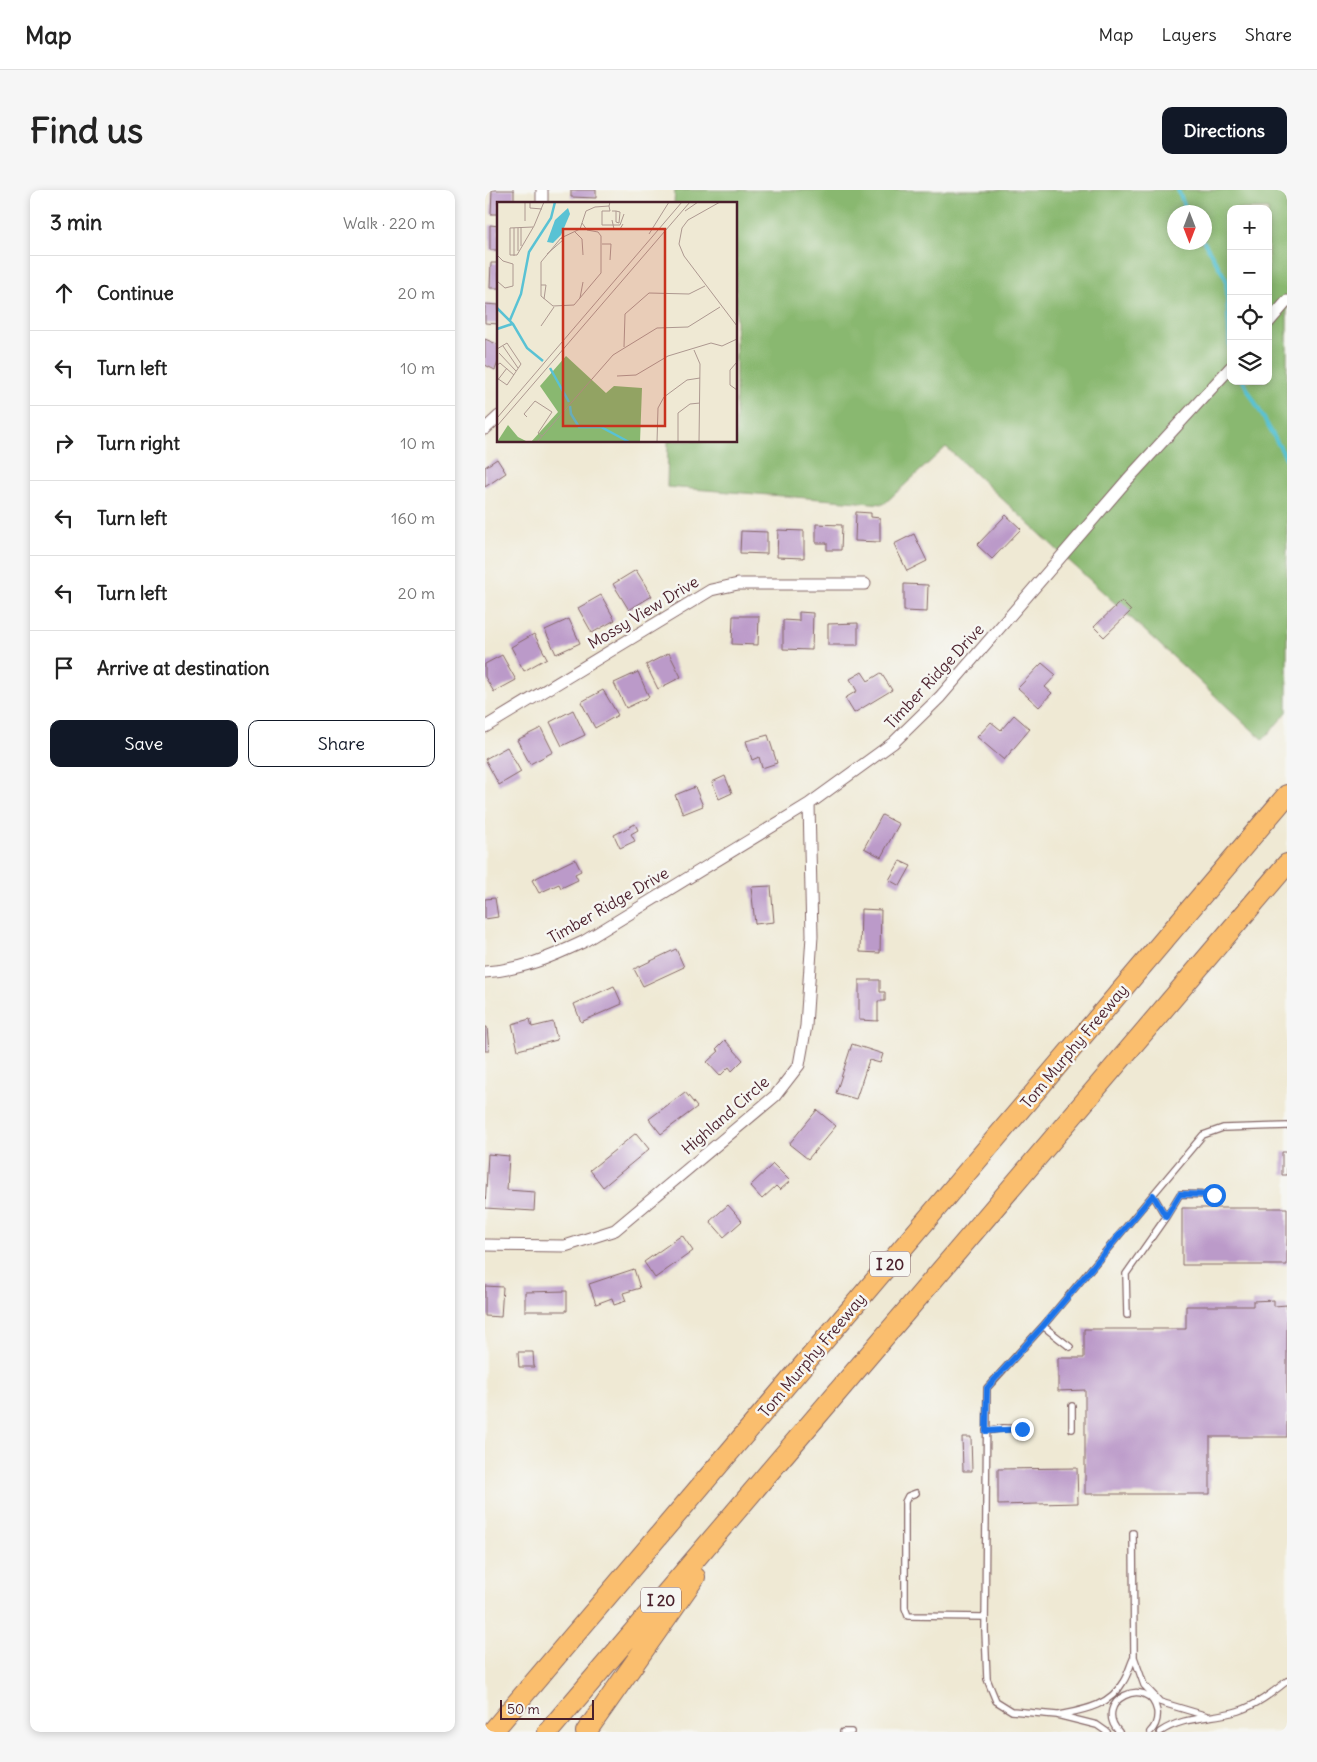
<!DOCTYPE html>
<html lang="en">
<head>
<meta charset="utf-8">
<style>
	:root { --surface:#fff; --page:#f6f6f6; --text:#222; --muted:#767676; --line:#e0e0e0; --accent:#111827 }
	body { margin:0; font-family:Delius,sans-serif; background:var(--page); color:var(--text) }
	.controls { position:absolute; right:15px; top:15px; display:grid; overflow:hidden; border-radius:10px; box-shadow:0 2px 8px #0003 }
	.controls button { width:45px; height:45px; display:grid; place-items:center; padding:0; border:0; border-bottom:1px solid var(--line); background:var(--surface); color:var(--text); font:25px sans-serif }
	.compass { position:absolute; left:682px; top:15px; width:45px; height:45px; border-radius:50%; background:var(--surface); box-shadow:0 2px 8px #0003; rotate:180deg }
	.scale { position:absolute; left:15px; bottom:12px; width:94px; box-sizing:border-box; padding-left:5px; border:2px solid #4a1f2b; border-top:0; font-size:14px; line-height:18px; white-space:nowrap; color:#4a1f2b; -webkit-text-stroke:4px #f6f6f2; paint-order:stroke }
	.stop { position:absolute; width:15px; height:15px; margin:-11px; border:4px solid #1a73e8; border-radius:50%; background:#fff }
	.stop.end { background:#1a73e8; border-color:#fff; box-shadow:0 1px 5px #0008 }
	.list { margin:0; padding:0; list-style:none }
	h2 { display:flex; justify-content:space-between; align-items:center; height:65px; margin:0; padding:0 20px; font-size:21px }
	h2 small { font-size:16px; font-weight:400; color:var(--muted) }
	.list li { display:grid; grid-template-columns:32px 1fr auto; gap:15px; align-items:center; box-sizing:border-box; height:75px; padding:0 20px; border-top:1px solid var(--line) }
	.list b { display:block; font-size:19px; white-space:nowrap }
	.list em { font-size:16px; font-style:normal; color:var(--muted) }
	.actions { display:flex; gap:10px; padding:15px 20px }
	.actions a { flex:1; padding:11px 0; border:1px solid var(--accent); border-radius:10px; text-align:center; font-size:18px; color:var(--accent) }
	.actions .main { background:var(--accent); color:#fff }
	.icon { flex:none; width:28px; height:28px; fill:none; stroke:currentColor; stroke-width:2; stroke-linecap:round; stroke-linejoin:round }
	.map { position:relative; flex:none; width:802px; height:1542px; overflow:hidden; border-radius:10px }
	header { display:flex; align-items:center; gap:30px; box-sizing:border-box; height:70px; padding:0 25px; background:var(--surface); border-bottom:1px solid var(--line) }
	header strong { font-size:24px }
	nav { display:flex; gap:28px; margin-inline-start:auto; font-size:18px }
	.intro { display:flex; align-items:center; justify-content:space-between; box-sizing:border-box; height:120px; padding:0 30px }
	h1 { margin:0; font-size:35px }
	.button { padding:12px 22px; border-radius:10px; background:var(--accent); color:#fff; font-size:18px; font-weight:700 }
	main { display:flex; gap:30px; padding:0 30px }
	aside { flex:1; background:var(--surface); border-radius:10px; box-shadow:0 2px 8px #0003 }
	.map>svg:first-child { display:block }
</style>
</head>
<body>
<header>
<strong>Map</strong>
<nav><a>Map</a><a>Layers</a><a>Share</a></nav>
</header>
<div class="intro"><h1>Find us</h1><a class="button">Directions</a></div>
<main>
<aside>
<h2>3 min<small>Walk · 220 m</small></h2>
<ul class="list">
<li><svg class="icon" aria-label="ahead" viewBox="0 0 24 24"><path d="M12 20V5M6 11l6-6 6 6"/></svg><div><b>Continue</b></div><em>20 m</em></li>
<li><svg class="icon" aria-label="left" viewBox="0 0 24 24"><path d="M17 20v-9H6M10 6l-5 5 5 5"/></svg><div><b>Turn left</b></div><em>10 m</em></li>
<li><svg class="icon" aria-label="right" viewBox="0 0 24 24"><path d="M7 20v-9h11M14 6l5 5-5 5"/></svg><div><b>Turn right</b></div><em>10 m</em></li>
<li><svg class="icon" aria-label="left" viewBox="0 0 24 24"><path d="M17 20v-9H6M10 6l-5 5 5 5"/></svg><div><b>Turn left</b></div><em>160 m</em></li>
<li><svg class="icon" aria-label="left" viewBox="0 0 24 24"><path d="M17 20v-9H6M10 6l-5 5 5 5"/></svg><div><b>Turn left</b></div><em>20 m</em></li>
<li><svg class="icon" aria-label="arrive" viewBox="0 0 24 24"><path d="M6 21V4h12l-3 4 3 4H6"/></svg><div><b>Arrive at destination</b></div></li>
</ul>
<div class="actions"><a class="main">Save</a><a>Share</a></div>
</aside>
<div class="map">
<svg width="802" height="1542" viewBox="0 0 802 1542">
	<rect width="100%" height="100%" fill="#f6f6f2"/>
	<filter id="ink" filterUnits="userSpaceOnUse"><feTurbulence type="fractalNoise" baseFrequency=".02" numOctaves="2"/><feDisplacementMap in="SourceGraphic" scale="10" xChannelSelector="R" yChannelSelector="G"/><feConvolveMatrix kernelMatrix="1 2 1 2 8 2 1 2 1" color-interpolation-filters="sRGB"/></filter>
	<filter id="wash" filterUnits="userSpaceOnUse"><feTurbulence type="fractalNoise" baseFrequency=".0096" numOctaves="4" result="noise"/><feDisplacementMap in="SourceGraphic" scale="20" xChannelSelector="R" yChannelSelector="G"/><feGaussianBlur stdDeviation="1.12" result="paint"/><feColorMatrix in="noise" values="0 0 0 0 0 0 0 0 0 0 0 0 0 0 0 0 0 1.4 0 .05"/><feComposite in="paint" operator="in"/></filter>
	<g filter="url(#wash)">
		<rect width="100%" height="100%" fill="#efe9d4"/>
		<!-- forest -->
		<path fill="#89b870" stroke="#6a6c4e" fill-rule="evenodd" d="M190 0H802V522L778 550 461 257 399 314 182 297 183 251H251V14H189ZM746 19H783V191H746ZM689 22H719V52H689Z"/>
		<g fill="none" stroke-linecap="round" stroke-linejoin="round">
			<!-- stream -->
			<path stroke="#59c2d4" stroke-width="4" d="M693 0 702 22
				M719 52 741 89 745 163
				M758 191 802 270"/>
		</g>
		<g id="blocks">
			<!-- building -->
			<path fill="#bb9ac9" d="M7 0H29V14H14V24H6Z
				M86 0H111V8L86 7Z
				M5 35 14 36V60H5Z
				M6 73H14V98H5Z
				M0 114 14 115V134L0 133Z
				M0 149 14 155V170L10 180 0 175Z
				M12 269 21 283 0 297V277Z
				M371 322 386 323V327L395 328V352L370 351Z
				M521 325 536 339 507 369 492 355Z
				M331 334 357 335 356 360H342V353H331Z
				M293 340 319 341V368L292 367Z
				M256 341 282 342V364L255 363Z
				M429 344 442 371 422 381 409 354Z
				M151 380 167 406 144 420 128 394Z
				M419 394 443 395 442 422 419 421Z
				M116 405 130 430 107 443 93 418Z
				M636 411 646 421 619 447 609 437Z
				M314 422 328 423 327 460 298 459V430L314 431Z
				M248 426H274L273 455 247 454Z
				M84 429 95 453 71 464 60 440Z
				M373 433V455H343V434Z
				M49 444 62 468 39 481 26 457Z
				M184 463 196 487 173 499 161 475Z
				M17 465 31 490 9 502 0 487V474Z
				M557 473 571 485 560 497 567 503 554 517 533 498Z
				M153 482 164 507 141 518 129 493Z
				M377 482 383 491 396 483 407 500 369 523 360 508 372 501 365 489Z
				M118 500 133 525 110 538 96 512Z
				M88 520 100 545 77 556 65 532Z
				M529 525 545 539 519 570 492 547 506 532 516 540Z
				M56 538 68 562 45 574 32 550Z
				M283 545 292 573 277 578 274 567 267 570 261 551Z
				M22 557 36 582 14 595 0 569Z
				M240 586 247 603 234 609 227 592Z
				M210 597 218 616 198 624 190 605Z
				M397 625 414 634 396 667 379 658Z
				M150 634 153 640 146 644 150 651 135 658 129 645Z
				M90 669 96 681 90 684 93 690 76 698 74 694 54 703 47 690Z
				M415 671 426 676 415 696 404 690Z
				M286 696 289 732 270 734 266 697Z
				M10 708 13 727 0 729V709Z
				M376 719 396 720 395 763 375 762Z
				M191 759 199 777 158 796 149 779Z
				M374 790H395V802H400V811H393V831L374 830Z
				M129 796 137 814 96 832 89 814Z
				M45 829 47 837 68 832 72 850 33 860 27 834Z
				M0 837H2L4 861H0Z
				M240 850 258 870 247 881 244 877 235 886 222 872 234 861 231 859Z
				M367 854 398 864 395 873 384 870 371 909 351 903Z
				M200 902 212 917 176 944 164 929Z
				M332 920 351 936 323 969 304 954Z
				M151 943 164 959 118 997 105 980Z
				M797 962H802V985H797Z
				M3 964 24 966 22 1000 50 1002 49 1021 0 1018Z
				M288 974 305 991 295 1000 291 996 277 1009 265 996Z
				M243 1015 257 1031 239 1047 225 1031Z
				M697 1018H802V1075H697Z
				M197 1045 208 1061 170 1088 159 1072Z
				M149 1079 155 1098 138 1103 141 1111 129 1115 127 1108 111 1114 104 1094Z
				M0 1096 18 1097 16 1127 0 1126Z
				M82 1101V1121H40V1102Z
				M789 1110V1116L802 1115V1247H725V1304H600V1200L573 1201V1168H599V1139H701V1116H768V1111Z
				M33 1162H48L49 1177H34Z
				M477 1247H486L487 1281H478Z
				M592 1278 593 1313 513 1315V1279Z"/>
		</g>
	</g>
	<g filter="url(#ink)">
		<use href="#blocks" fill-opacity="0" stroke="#846666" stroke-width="1"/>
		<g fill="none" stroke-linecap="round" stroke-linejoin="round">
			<defs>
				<path id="service" d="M681 1027 695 1004 729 1005
					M642 1125 641 1084 681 1027 668 1005
					M558 1136 585 1157
					M587 1216V1239
					M501 1241 518 1238 542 1239
					M431 1303 423 1306 420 1312V1418L423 1426 500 1427
					M648 1343 649 1467 659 1495 675 1512 722 1526
					M574 1525C598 1520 625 1516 638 1492 643 1485 645 1475 649 1467
					M358 1542H366
					M622 1542 612 1535 572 1525 527 1521 511 1511 502 1489 500 1440 502 1198 558 1136 718 945 738 938 802 936
					M634 1542C606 1511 664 1483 672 1521 673 1529 671 1536 665 1542
					M675 1542C698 1526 726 1529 753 1521 772 1515 787 1503 802 1491"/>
				<path id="minor" d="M57 14V0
					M783 133 802 111
					M0 239 14 226
					M0 537 226 400 253 394H380
					M0 782C36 780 66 767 98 752L324 614 408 553 455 507 643 289 746 177
					M0 1055 80 1056 130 1040 290 906 314 875 321 836 327 746 324 614"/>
				<path id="motorway" d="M7 1542 802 605
					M63 1542 802 674
					M101 1542 210 1387"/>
			</defs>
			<!-- service casing -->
			<use href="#service" stroke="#846666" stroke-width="8"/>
			<!-- minor casing -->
			<use href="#minor" stroke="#846666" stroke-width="13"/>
			<!-- motorway casing -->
			<use href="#motorway" stroke="#846666" stroke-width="22"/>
			<!-- service -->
			<use href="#service" stroke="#fff" stroke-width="5.5"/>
			<!-- minor -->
			<use href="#minor" stroke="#fff" stroke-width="11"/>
			<!-- motorway -->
			<use href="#motorway" stroke="#fabe6e" stroke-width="20"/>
		</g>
	</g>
	<g fill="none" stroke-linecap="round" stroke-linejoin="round" filter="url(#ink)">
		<!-- route -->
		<path stroke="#1a73e8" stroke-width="6" d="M537 1239 501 1241 502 1198 558 1136 668 1005 681 1027 695 1004 729 1005"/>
	</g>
	<g text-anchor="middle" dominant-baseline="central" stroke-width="5" stroke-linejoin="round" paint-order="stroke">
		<!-- shield labels -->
		<g fill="#f6f6f2" stroke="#7e6067" stroke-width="1">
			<rect x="385" y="1061.5" width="40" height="25" rx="4"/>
			<rect x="156" y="1397.5" width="40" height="25" rx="4"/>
		</g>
		<g font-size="15" font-weight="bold" fill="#4a1f2b">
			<text x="405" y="1074">I 20</text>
			<text x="176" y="1410">I 20</text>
		</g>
		<!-- street labels -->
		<g font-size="16" fill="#4a1f2b" stroke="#f6f6f2">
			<text transform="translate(158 422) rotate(-31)">Mossy View Drive</text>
			<text transform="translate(449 486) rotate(-47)">Timber Ridge Drive</text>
			<text transform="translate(123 715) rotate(-30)">Timber Ridge Drive</text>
			<text transform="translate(589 856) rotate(-50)">Tom Murphy Freeway</text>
			<text transform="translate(240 925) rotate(-41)">Highland Circle</text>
			<text transform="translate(327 1165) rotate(-50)">Tom Murphy Freeway</text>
		</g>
	</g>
	<!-- overview -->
	<g transform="translate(12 12)">
		<rect width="240" height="240" fill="#efe9d4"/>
		<path d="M69 154 109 191 117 184 145 186 143 240H34L61 210 43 184ZM11 223 21 235 31 240H0Z" fill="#89b870"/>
		<path d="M71 6 73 12 64 33 56 41 50 40 58 18Z" fill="#59c2d4"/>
		<path fill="none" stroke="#59c2d4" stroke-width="2.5" d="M0 106 16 122 30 146 46 159M13 118 24 92 32 50 54 16 58 0M0 127 15 122M53 166 72 200M73 204 74 212 82 225H104L132 240"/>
		<path fill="none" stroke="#ad9890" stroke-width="1" d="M33 0V6L45 7M223 0 191 18 185 26 182 42 187 54 240 124M112 4 113 9H105V23H123L127 12M115 9H119V20L122 21 123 10 119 9M188 9 201 0M115 18 117 27H123L126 22M28 19V0M85 21 90 28 101 30 104 34V71L77 103 56 104 44 94V60L64 36 83 27 89 9 98 5 112 4 113 0M24 25V44M36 25 13 26V53H20L37 24 47 0M17 26V54M21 26V49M78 30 85 37 86 53M152 32 172 0M105 42H114L113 58M50 52 66 38 64 36M0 53 6 59 16 62V84L8 86 0 79M44 83H49L47 97M83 96 86 80M44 124 57 105M6 144 21 166M127 145 128 112 152 91 192 92 208 84M0 147 10 141 24 162 10 183 0 176M197 148 203 162 202 240M2 151 19 169M240 160 233 168V183L240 188M0 163 3 161 17 173M120 174 139 173 171 154 214 141 225 144 240 137M0 179 10 166M30 215 27 212 38 199 55 210 41 231 45 234M0 216 185 0M0 224 193 0M40 240 116 153 160 126 191 125 223 105M160 240 161 206 167 195 190 178 203 176M181 240V211L193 202 203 201"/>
		<path fill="#c8321e" fill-opacity="0.15" stroke="#c8321e" stroke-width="2.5" d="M66 27H168V224H66Z"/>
		<rect width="240" height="240" fill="none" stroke="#4a1f2b" stroke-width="2.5"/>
	</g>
</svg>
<div class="controls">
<button>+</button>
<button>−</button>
<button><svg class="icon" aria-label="locate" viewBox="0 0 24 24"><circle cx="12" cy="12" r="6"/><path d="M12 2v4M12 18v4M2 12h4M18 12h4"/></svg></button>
<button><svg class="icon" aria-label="layers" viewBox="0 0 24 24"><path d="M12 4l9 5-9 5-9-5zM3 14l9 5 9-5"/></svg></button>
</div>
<svg class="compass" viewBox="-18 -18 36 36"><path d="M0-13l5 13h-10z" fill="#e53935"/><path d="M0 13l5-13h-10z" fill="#767676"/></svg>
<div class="scale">50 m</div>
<div class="stop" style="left:729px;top:1005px"></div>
<div class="stop end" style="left:537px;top:1239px"></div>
</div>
</main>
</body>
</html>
